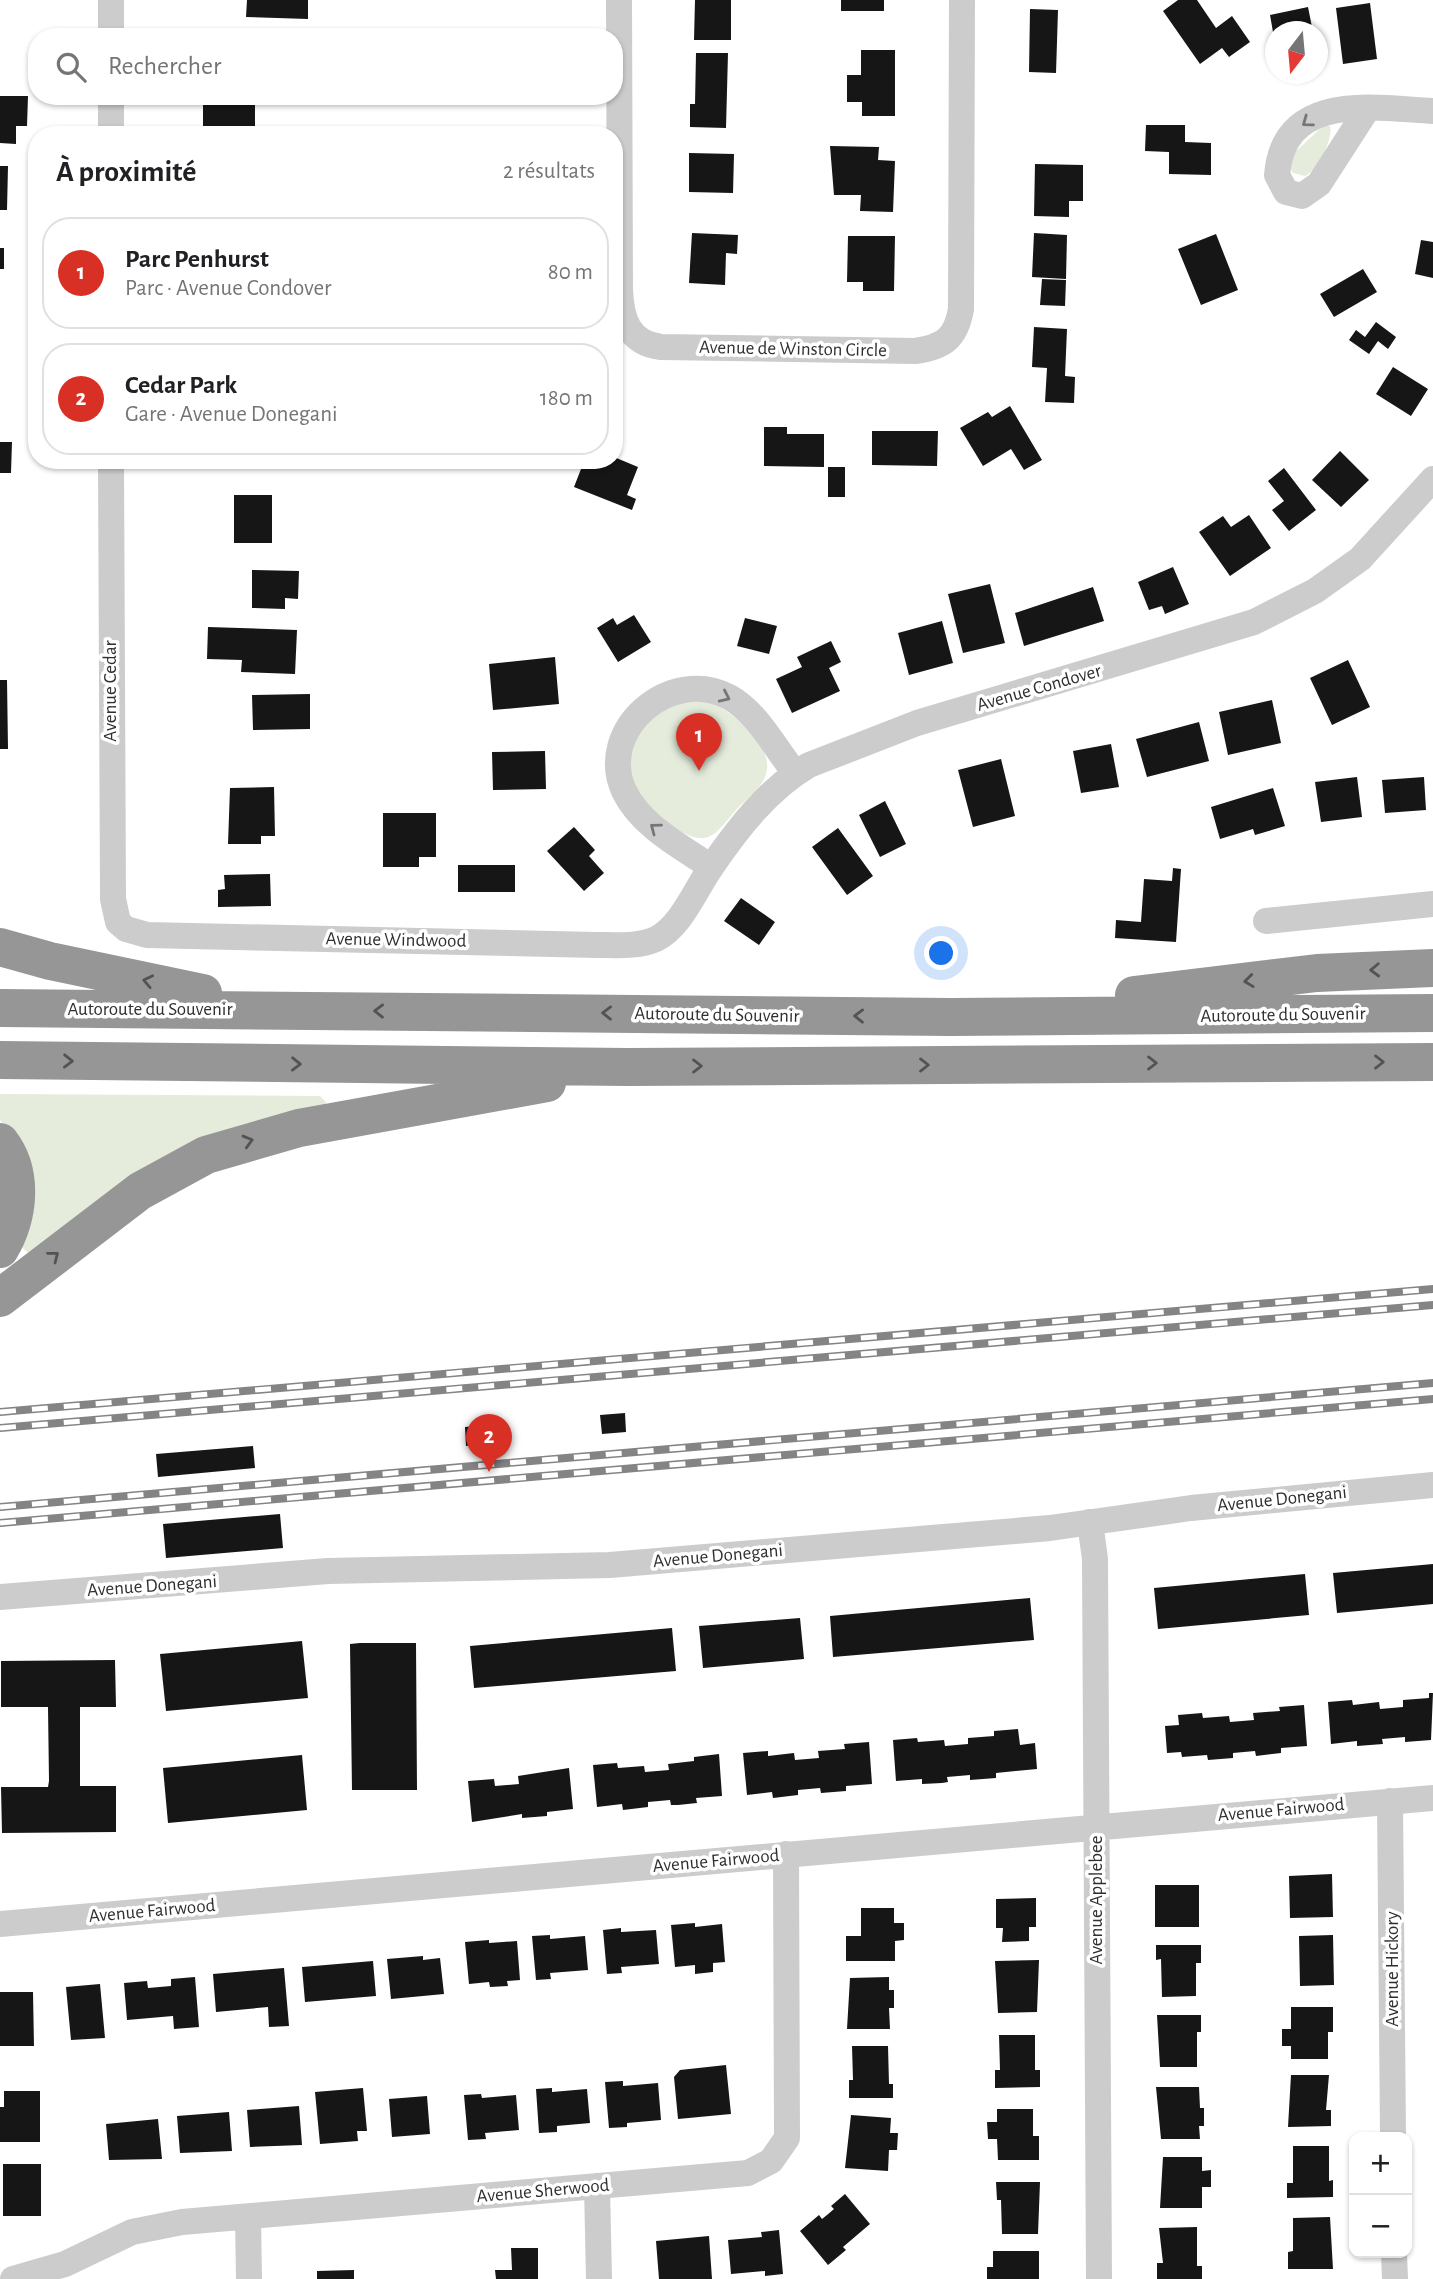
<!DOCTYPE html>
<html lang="fr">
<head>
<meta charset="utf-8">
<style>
	:root { --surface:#fff; --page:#f6f6f6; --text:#202124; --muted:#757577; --line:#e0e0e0; --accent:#d93025 }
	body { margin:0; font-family:"Alegreya Sans",sans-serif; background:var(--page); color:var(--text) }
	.controls { position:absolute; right:21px; bottom:21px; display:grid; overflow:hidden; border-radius:14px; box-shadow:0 2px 5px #0004 }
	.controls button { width:63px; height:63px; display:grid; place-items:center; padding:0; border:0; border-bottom:2px solid var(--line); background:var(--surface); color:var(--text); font:35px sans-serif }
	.compass { position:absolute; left:1265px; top:21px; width:63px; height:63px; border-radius:50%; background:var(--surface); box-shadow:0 2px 5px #0004; rotate:196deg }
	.you { position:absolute; left:942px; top:954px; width:24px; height:24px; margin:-18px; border:5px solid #fff; border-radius:50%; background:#1a73e8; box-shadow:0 0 0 10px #1a73e833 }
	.badge { display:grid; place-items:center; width:46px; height:46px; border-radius:50%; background:var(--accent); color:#fff; font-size:23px; font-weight:700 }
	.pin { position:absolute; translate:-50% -58px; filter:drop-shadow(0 2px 4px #0008) }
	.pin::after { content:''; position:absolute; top:37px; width:24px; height:21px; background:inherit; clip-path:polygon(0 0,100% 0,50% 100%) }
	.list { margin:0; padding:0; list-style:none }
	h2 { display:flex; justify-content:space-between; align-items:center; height:91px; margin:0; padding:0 28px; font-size:30px }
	h2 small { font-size:23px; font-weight:400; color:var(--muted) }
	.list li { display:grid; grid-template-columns:46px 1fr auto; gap:21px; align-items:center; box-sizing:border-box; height:112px; margin:0 14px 14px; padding:0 14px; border:2px solid var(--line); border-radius:28px }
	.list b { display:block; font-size:26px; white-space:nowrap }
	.list p { margin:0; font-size:23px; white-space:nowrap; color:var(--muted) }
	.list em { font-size:23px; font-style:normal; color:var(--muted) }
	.icon { flex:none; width:38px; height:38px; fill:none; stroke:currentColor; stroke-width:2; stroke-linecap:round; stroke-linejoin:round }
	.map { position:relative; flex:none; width:1433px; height:2279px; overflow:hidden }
	.search { position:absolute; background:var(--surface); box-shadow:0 2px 5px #0004; left:28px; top:28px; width:595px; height:77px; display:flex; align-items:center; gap:18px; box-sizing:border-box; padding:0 24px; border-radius:28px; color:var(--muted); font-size:26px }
	.panel { position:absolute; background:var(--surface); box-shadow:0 2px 5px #0004; left:28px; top:126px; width:595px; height:343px; border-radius:28px }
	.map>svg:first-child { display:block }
</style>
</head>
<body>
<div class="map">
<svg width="1433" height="2279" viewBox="0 0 1433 2279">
	<rect width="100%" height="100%" fill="#fff"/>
	<!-- green -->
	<path fill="#e5ecdc" d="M1325 124 1330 126C1333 140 1318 170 1305 176L1293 173 1290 168 1294 153Z
		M707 701C731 710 775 745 766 774 762 788 745 800 735 811 727 820 717 836 704 838 682 841 642 804 634 785 621 753 643 714 675 704 684 701 697 702 707 701Z
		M0 1094 320 1096 326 1102 323 1112 31 1255 20 1246V1146L0 1120Z"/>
	<!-- building -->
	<path fill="#161616" d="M247 0H308V19L246 17Z
		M695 0H731V40H694Z
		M841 0H884V11H841Z
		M1178 0H1197L1216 28 1232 16 1250 42 1229 57 1222 48 1200 64 1163 11Z
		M1370 3 1377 59 1343 64 1336 8Z
		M1308 7 1313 32H1273L1270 15Z
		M1030 9 1058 10 1056 73 1029 72Z
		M861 50H895V116H862V102H847V75H861Z
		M696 53H728L726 128 690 127V104H695Z
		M0 96H28L27 126H16V144L0 143Z
		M203 98 255 99V135H203Z
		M1146 125H1185V142L1211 143V175L1169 174V152L1145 151Z
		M830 146 879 147 878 160 895 161 893 212 860 211 861 195H834Z
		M689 153 734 154 733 193 689 192Z
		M1035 164 1083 165V201H1069V217L1034 216Z
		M0 166H8L7 210H0Z
		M692 233 738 235 737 254 726 253 725 285 689 283Z
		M1034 233 1067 235 1066 279 1032 277Z
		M1216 234 1238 290 1201 305 1178 249Z
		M848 236H895L894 291H863V282H847Z
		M1421 240 1433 242V278L1415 274Z
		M0 248H4V269H0Z
		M1363 269 1377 292 1334 317 1320 294Z
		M1042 279 1066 280 1065 306 1040 305Z
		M1376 322 1396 337 1388 349 1378 341 1369 354 1349 340 1356 330 1365 337Z
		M1034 327 1067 329 1065 376 1075 377 1074 403 1045 402 1047 368 1032 367Z
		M1393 367 1428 389 1411 416 1376 394Z
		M1010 406 1042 460 1024 470 1011 449 983 466 960 428 988 412 992 417Z
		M764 427H787V434H824V467L764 466Z
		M872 431H938L937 466 872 465Z
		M0 442H12L11 473H0Z
		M1340 451 1369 480 1341 507 1312 480Z
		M614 457 638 467 627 495 636 499 632 510 574 487 581 469 573 466 575 460H614Z
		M828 467H845V497H828Z
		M1284 468 1316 510 1289 531 1272 510 1284 501 1268 481Z
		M234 495H272V543H234Z
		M1249 515 1271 548 1230 576 1199 532 1223 516 1231 527Z
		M1173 567 1189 604 1165 614 1162 606 1149 610 1138 582Z
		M252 570 299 571 298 599 285 598V609L252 608Z
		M990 584 1005 643 963 653 948 594Z
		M1093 587 1104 621 1024 646 1015 613Z
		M634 615 651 642 618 662 597 628 613 618 617 625Z
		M745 618 777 626 769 654 737 646Z
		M942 621 953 663 909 675 898 633Z
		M208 627 297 630 295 674 241 672 242 660 207 659Z
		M831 641 841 662 829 668 840 691 792 713 776 679 802 667 797 657Z
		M555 657 559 704 493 710 489 664Z
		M1348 660 1370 707 1332 725 1310 678Z
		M0 680H7L8 749H0Z
		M310 694V729L253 730 252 695Z
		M1272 700 1281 743 1228 755 1219 712Z
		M1199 722 1209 761 1147 777 1136 739Z
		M1111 744 1119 787 1081 793 1073 751Z
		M545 751 546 789 493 790 492 752Z
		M1001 759 1015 816 973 827 958 770Z
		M1357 777 1362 817 1321 822 1315 782Z
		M1424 777 1426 810 1385 813 1382 780Z
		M274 787 275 836H261V844H228L230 788Z
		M1273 788 1285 826 1255 835 1253 829 1220 839 1211 807Z
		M885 801 906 844 880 857 859 815Z
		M383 813H436V857H419V867H383Z
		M574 827 595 850 589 856 604 873 584 891 547 851Z
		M838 828 873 876 847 895 812 847Z
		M458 865H515V892H458Z
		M1173 868 1181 869 1176 942 1115 938 1116 920 1141 922 1144 879 1172 881Z
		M270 874 271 906 218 907V890L225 889 224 875Z
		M741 898 775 922 759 945 724 921Z
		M625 1413 626 1432 602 1434 600 1415Z
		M490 1425 492 1443 466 1446 465 1427Z
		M253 1446 255 1468 158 1477 156 1454Z
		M280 1514 283 1548 166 1558 163 1524Z
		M1433 1564V1604L1337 1613 1333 1573Z
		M1305 1574 1309 1615 1158 1629 1154 1588Z
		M1030 1598 1034 1640 833 1657 830 1616Z
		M800 1618 804 1659 703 1668 699 1626Z
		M672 1628 676 1671 474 1688 470 1646Z
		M302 1641 308 1698 166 1711 160 1654Z
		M360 1643H416L417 1790H352L350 1644Z
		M115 1660 116 1707H80V1786H116V1832L2 1833 1 1787H48L49 1781 48 1707H1V1661Z
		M1429 1693H1433L1431 1740 1405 1742V1737L1382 1739 1383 1744 1357 1746V1741L1331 1744 1328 1702 1352 1700 1353 1705 1379 1702 1380 1709 1403 1707V1700L1429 1698Z
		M1304 1705 1307 1746 1281 1748V1753L1256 1756 1255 1751 1233 1753V1758L1208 1760 1207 1755 1182 1757 1181 1752 1167 1753 1165 1726 1179 1725 1178 1715 1202 1713 1203 1718 1229 1716 1230 1722 1254 1720 1253 1713 1280 1711 1279 1707Z
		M1018 1729 1020 1745 1035 1743 1037 1769 996 1773V1778L970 1780V1775L947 1777 948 1782 942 1783 922 1784V1779L896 1781 893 1740 917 1738 918 1742 944 1740 945 1746 968 1744V1738L994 1736V1731Z
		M869 1742 872 1784 846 1786V1791L821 1793 820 1788 798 1790V1795L773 1798 772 1792 747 1795 743 1753 768 1751V1756L794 1753 795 1760 819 1758 818 1751 845 1749 844 1744Z
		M719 1754 722 1796 696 1798 697 1803 678 1805H671L670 1800 648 1802V1807L623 1810 622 1804 597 1807 593 1765 617 1763 618 1768 644 1766 645 1772 669 1770 668 1764 694 1761V1757Z
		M302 1755 307 1810 168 1823 163 1768Z
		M569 1768 573 1809 547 1812V1816L522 1818V1814L472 1822 468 1781 494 1779 495 1786 519 1784 518 1776Z
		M1332 1874 1333 1917 1290 1918 1289 1876Z
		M1155 1885H1199V1927H1155Z
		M1036 1898V1927H1029V1941L1002 1942 1003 1928H996V1899Z
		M861 1908H894V1923H904V1940L895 1941V1961H846V1936H861Z
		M695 1923V1927L722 1924 725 1962 713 1963V1972L695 1974V1965L675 1967 671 1925Z
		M621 1928V1932L656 1930 659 1964 621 1967 622 1973 607 1974 603 1930Z
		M550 1935V1939L585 1936 588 1970 550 1973 551 1979 536 1980 532 1936Z
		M1333 1935 1334 1985 1300 1986 1299 1936Z
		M489 1940V1943L517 1941 520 1980 507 1981 508 1986 490 1987 489 1982 469 1984 465 1942Z
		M1156 1945H1201V1963H1196V1996L1162 1997 1161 1959 1156 1960Z
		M423 1956V1960L440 1958 444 1994 391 1999 387 1959Z
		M1039 1960 1037 2012 998 2013 995 1961Z
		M373 1961 376 1996 305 2002 302 1967Z
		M284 1968 289 2026 269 2027 268 2007 216 2012 213 1974Z
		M195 1977 199 2027 174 2029 173 2016 127 2020 124 1983 147 1981 148 1988 171 1986V1979Z
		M889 1977V1990H894V2008H889L890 2029H847L850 1978Z
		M100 1984 105 2038 71 2040 66 1987Z
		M0 1992H33L34 2046H0Z
		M1291 2007H1333V2032H1328V2059H1291V2046H1282V2029H1291Z
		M1157 2015H1201V2032H1197V2067H1160Z
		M999 2035H1035V2070H1040V2087L995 2088V2070H1000Z
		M852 2046H888L889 2084H893V2098H849V2080H853Z
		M726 2065 731 2114 678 2119 674 2077 680 2070Z
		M1291 2075H1329L1326 2110H1331V2126L1288 2127Z
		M623 2081V2086L658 2083 661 2120 627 2123V2127L609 2128 605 2082Z
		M1156 2087H1199L1200 2108H1204V2126H1199L1200 2139H1161Z
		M363 2088 367 2131H357L358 2141 320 2144 315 2092Z
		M552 2088V2092L587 2089 590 2123 557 2126V2132L539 2133 536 2089Z
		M4 2091H40V2142H0V2107H4Z
		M481 2094 482 2098 516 2095 519 2130 485 2133 486 2139 468 2140 464 2095Z
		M427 2096 430 2134 392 2137 389 2099Z
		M299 2106 302 2145 250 2147 247 2110Z
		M997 2109H1033V2136H1039V2160H998L997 2139H988L987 2122H997Z
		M229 2112 232 2151 180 2153 177 2116Z
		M851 2115 891 2118 890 2133H898L897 2150H889L888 2171 845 2168Z
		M158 2119 162 2159 109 2160 106 2124Z
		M1293 2146H1329V2181L1333 2180V2197L1287 2198V2183H1293Z
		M1163 2157H1202V2171L1211 2170V2187H1202V2208H1160Z
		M3 2164H41V2216H3Z
		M996 2182H1040L1038 2234H1002L1001 2200H997Z
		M845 2194 870 2224 843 2247 846 2250 828 2265 800 2231 819 2215 822 2219 827 2215 834 2209 831 2206Z
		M1330 2217 1333 2269H1288V2252L1293 2251V2218Z
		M1197 2227V2266H1202V2279H1157V2263H1163L1159 2228Z
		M779 2230 783 2274 765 2276V2271L731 2274 728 2240 762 2237 761 2232Z
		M709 2236 712 2279H659L656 2241Z
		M511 2248H538V2279H496L495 2270H512Z
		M993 2251H1039V2279H987V2267H993Z
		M354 2270V2279H317V2271Z"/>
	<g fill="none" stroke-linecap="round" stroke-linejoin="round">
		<!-- street -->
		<path stroke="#ccc" stroke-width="26" d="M619 0 620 289C621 318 628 343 661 347L915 351C944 347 956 338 961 309L962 0
			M111 37V0
			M1368 108 1319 184 1302 196 1286 192 1277 175C1284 91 1374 108 1433 111
			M111 135V96
			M111 460 113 899 118 922 126 929 147 935 597 945C616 945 639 947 656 939 682 926 696 888 712 866 738 828 769 788 809 765L917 723 1254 622 1315 591 1360 559 1433 479
			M711 867C680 846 641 826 624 791 596 729 671 666 729 697 757 712 775 748 795 773
			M1266 921 1433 904
			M1090 1522 1095 1559 1099 2279
			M0 1597 328 1571 610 1565 1050 1528 1191 1508 1433 1485
			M1390 1801 1393 2137
			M0 1924 1433 1798
			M597 2186 599 2279
			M248 2217 249 2279
			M1394 2253 1395 2279
			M13 2279 65 2264 132 2232 182 2222 748 2173 771 2161 787 2138 786 1854"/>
		<!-- highway -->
		<path stroke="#969696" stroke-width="38" d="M0 947 50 961 203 993
			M1134 995 1317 973 1433 968
			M0 1008 951 1017 1433 1013
			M0 1060 628 1067 1433 1062
			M0 1142C24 1173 19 1217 0 1249
			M0 1298 140 1191 206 1155 299 1128 547 1083"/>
		<defs>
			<path id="rail" d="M0 1412 1433 1289
				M0 1428 1433 1305
				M0 1507 1433 1383
				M0 1523 1433 1399"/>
		</defs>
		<!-- rail casing -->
		<use href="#rail" stroke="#848484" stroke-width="8"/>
		<!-- rail -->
		<use href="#rail" stroke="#fff" stroke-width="5" stroke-dasharray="16" stroke-linecap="butt"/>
	</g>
	<!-- one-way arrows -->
	<defs><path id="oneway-chevron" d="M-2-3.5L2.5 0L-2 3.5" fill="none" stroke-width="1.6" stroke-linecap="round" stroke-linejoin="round" transform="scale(1.75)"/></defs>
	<g stroke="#767676">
		<use href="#oneway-chevron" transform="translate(1307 122) rotate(144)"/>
		<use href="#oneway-chevron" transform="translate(725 697) rotate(25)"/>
		<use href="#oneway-chevron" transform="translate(655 828) rotate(-143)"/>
	</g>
	<g stroke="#535353">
		<use href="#oneway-chevron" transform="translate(1375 970) rotate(178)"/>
		<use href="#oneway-chevron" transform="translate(148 981) rotate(-168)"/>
		<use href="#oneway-chevron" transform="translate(1249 981) rotate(173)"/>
		<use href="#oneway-chevron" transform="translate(379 1011) rotate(-179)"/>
		<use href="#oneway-chevron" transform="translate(607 1013) rotate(-179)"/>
		<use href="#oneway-chevron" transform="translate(859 1016) rotate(-179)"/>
		<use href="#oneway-chevron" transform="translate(68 1061) rotate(1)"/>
		<use href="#oneway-chevron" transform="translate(1379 1062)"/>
		<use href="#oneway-chevron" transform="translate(1152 1063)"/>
		<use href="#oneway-chevron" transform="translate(296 1064) rotate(1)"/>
		<use href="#oneway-chevron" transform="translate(924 1065)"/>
		<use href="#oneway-chevron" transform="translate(697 1066)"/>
		<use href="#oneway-chevron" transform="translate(248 1141) rotate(-16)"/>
		<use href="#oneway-chevron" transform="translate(54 1256) rotate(-38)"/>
	</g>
	<g text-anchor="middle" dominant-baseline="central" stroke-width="7" stroke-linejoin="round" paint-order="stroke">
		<!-- street labels -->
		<g font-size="19" fill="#2f2f2f" stroke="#fff">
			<text transform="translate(793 349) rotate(1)">Avenue de Winston Circle</text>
			<text transform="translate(1039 688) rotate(-16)">Avenue Condover</text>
			<text transform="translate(110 691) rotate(-90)">Avenue Cedar</text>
			<text transform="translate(396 940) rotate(1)">Avenue Windwood</text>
			<text x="150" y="1009">Autoroute du Souvenir</text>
			<text transform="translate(717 1015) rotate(1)">Autoroute du Souvenir</text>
			<text transform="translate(1283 1015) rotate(-1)">Autoroute du Souvenir</text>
			<text transform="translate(1282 1499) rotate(-6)">Avenue Donegani</text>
			<text transform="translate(718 1556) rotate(-5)">Avenue Donegani</text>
			<text transform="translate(152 1586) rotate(-4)">Avenue Donegani</text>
			<text transform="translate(1281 1810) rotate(-5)">Avenue Fairwood</text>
			<text transform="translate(716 1861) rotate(-5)">Avenue Fairwood</text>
			<text transform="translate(1096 1900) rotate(-90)">Avenue Applebee</text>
			<text transform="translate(152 1911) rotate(-5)">Avenue Fairwood</text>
			<text transform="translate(1392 1969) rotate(-90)">Avenue Hickory</text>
			<text transform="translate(543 2191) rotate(-5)">Avenue Sherwood</text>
		</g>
	</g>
</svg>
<div class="controls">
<button>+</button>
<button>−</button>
</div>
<svg class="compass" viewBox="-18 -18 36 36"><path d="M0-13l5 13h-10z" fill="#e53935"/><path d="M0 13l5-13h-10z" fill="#757577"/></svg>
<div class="you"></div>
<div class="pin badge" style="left:699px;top:771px">1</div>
<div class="pin badge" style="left:489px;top:1472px">2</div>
<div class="search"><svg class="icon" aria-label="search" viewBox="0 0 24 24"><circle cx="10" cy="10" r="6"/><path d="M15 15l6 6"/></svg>Rechercher</div>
<section class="panel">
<h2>À proximité<small>2 résultats</small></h2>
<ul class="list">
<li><span class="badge">1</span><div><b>Parc Penhurst</b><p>Parc · Avenue Condover</p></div><em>80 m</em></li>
<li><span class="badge">2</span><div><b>Cedar Park</b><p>Gare · Avenue Donegani</p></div><em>180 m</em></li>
</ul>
</section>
</div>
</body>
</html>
